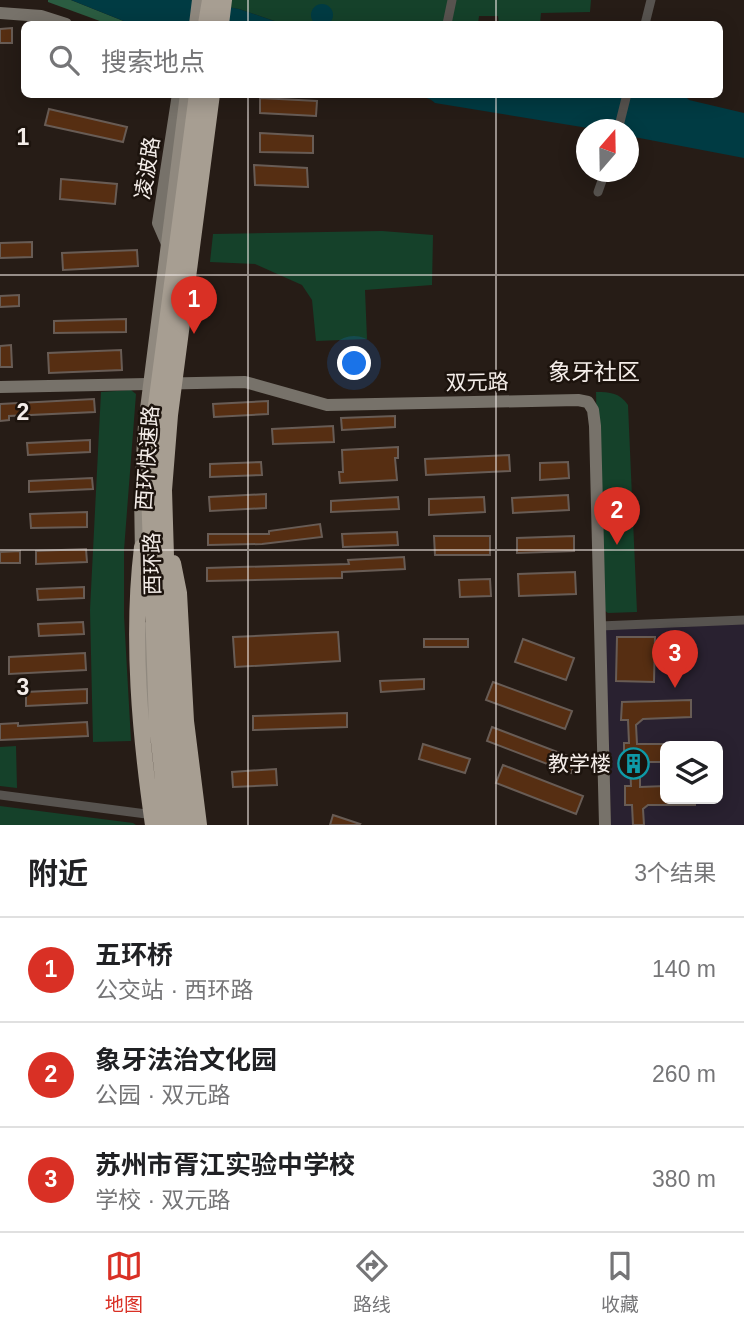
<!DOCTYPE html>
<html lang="zh">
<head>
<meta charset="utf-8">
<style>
	:root { --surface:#fff; --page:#f2f2f2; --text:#202124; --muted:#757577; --line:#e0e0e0; --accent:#d93025 }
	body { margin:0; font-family:Helvetica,"Noto Sans SC",sans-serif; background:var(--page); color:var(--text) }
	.controls { position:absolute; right:21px; bottom:21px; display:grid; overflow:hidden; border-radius:10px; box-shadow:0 4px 18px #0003 }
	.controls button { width:63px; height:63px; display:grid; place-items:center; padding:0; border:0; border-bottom:2px solid var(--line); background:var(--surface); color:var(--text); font:35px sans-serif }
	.compass { position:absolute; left:576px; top:119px; width:63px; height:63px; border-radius:50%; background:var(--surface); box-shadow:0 4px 18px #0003; rotate:20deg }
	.you { position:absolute; left:355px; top:364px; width:24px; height:24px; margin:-18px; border:5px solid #fff; border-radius:50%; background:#1a73e8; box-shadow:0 0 0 10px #1a73e833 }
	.badge { display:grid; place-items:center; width:46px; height:46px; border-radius:50%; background:var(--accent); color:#fff; font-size:23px; font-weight:700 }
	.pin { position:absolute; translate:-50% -58px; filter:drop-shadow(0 2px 4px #0008) }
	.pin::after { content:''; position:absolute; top:37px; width:24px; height:21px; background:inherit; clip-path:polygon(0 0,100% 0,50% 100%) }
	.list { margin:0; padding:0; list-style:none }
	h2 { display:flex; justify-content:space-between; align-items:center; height:91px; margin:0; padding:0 28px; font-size:30px }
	h2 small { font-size:23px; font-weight:400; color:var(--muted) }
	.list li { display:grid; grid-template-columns:46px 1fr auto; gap:21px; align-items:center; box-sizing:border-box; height:105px; padding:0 28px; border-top:2px solid var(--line) }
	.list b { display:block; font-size:26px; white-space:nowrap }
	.list p { margin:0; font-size:23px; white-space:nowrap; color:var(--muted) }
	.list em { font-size:23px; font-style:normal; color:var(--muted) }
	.icon { flex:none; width:38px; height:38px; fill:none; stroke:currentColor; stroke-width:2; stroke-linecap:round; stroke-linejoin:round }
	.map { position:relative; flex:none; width:744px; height:825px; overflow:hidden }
	.search { position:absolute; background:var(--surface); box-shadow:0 4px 18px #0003; left:21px; right:21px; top:21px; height:77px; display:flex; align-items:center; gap:18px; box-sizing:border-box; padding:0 24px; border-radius:10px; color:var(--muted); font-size:26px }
	.sheet { height:406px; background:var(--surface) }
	nav { display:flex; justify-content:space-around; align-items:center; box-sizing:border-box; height:98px; border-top:2px solid var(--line); background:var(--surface); font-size:19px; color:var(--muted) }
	nav a { display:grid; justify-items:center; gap:4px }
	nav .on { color:var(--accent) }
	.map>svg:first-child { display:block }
</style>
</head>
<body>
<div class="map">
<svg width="744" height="825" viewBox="0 0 744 825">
	<rect width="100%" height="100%" fill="#261c16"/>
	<!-- education -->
	<path fill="#292130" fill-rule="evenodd" d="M744 624V825H611L605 629ZM665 746H718V799H665Z"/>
	<!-- green -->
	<path fill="#15412a" d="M186 0H591L590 12 541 13 540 24H499L498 16H479L478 24H283L239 9Z
		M382 231 433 235 432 285 365 290 367 339 316 341 312 300 302 285 255 264 210 262 213 234Z
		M131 390 136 394 124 550V616L131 741 93 742 90 610 101 392Z
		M596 392C610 392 620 393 628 405L637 612 608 613 601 608Z
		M16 746 17 788 0 786V747Z
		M0 806 133 823 136 825H0Z"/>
	<!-- forest -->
	<path fill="#2b5c41" d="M48 0H71L131 24H108L48 2Z"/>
	<!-- water -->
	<path fill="#003b43" d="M71 0H190L239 9 283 24H131Z
		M311 15a11 11 0 1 1 22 0a11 11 0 1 1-22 0Z
		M393 95H684L689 100 744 113V158L629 136 628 130 594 129 435 103C425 93 407 97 393 95Z"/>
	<!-- building -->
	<path fill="#562e12" stroke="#685c55" stroke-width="2" d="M12 28V43H0V29Z
		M260 98 317 101 316 116 260 113Z
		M49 109 127 127 123 142 45 125Z
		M260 133 313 136V153L260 152Z
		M254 165 307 168 308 187 255 185Z
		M61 179 117 184 115 204 60 199Z
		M32 242V257L0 258V243Z
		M137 250 138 266 63 270 62 253Z
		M19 295V306L0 307V296Z
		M126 319V332L54 333V321Z
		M11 345 12 367H0V346Z
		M121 350 122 370 49 373 48 353Z
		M94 399 95 412 9 416V420L0 421V404Z
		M268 401V414L214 417 213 404Z
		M395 416V427L342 430 341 418Z
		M333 426 334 442 273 444 272 429Z
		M90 440V452L28 455 27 443Z
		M398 447V458H395L397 480 340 483 339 472H343L342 450Z
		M509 455 510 471 426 475 425 459Z
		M261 462 262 475 210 477V464Z
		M568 462 569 478 540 480V463Z
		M92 478 93 489 29 492V481Z
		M266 494V508L210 511 209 497Z
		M568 495 569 510 513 513 512 498Z
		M398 497 399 509 331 512V501Z
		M484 497 485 512 429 515V499Z
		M87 512V527L31 528 30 514Z
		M320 524 322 537 262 544 208 545V534H269V531Z
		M397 532 398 545 343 547 342 534Z
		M434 536H490V555H435Z
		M574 536V551L517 553V538Z
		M86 549 87 562 36 564V551Z
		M20 551V563H0V552Z
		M404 557 405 569 342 572V578L207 581V568L349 564 348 560Z
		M575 572 576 594 519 596 518 574Z
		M490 579 491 596 460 597 459 580Z
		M84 587V598L38 600 37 589Z
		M83 622 84 634 39 636 38 624Z
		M338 632 340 661 235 667 233 637Z
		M617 637H655L654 682 616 681Z
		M424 639H468V647H424Z
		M523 639 574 658 566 680 515 662Z
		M85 653 86 670 9 674V657Z
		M424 679V689L381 692 380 681Z
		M493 682 572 711 565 729 486 700Z
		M87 689V703L26 706V692Z
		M691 700V717L643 719 636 725 637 744H665V762H645L640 768V787L665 786V799H695V805H648L643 809 644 825H633L632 805H625V786H631L630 764H624V743H629L628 720H621L622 702Z
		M347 713V727L253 730V716Z
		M87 722 88 736 0 740V724L18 723V726Z
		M492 727 576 759 571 773 487 741Z
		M423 744 470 759 465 773 419 759Z
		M503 765 583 796 576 814 496 783Z
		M276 769 277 785 233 787 232 772Z
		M333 815 360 824 359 825H330Z"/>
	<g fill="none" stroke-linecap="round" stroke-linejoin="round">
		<!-- street -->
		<path stroke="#57534f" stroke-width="9" d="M447 24 452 0
			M645 24 651 0
			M618 130 627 94
			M598 192 605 172
			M600 626 744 620
			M0 795 154 815"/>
		<!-- secondary -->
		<path stroke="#77726a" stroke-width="12" d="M0 13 41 16 66 24
			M168 246 158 223 178 94
			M0 387 245 382 327 405 578 400 588 402 593 410 595 426 605 825"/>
		<!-- primary -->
		<path stroke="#90897f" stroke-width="14" d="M196 24 199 0
			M142 556 141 491 145 425 187 94
			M144 629 149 724"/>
		<!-- highway -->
		<path stroke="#a79e92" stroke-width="16" d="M206 24 210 0
			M221 24 224 0"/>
		<!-- highway-bridge -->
		<path stroke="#a79e92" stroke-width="16" d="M142 547C131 638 140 735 153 825
			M173 563 179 593 186 721 199 825
			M168 825 157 724 149 490 155 413 197 94
			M184 825 171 722 164 490 170 415 212 94"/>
	</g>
	<!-- grid -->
	<path fill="none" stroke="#f4ede9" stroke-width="2" stroke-opacity="0.55" d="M248 0V24M496 0V24M248 94V825M496 94V825M0 275H744M0 550H744"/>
	<!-- icons -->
	<defs>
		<symbol id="building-ring" viewBox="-11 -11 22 22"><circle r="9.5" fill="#1c130d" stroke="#0f9aa8" stroke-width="1.5"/><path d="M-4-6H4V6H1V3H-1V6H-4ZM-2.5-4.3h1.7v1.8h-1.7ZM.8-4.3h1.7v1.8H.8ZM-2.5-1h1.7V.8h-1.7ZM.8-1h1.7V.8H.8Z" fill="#0f9aa8"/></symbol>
	</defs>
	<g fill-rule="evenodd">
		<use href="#building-ring" x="616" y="746" width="35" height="35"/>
	</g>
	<g text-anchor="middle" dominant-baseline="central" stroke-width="5" stroke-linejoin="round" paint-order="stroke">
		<!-- street labels -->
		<g font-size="21" fill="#f4ede9" stroke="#1c130d">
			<text transform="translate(147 168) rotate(-81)">凌波路</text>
			<text transform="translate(477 382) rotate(-1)">双元路</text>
			<text transform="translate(147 458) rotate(-86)">西环快速路</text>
			<text transform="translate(152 564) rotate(-91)">西环路</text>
		</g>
		<!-- poi labels -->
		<g font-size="21" fill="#f4ede9" stroke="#1c130d" text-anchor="end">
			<text x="611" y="763">教学楼</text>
		</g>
		<!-- neighbourhood labels -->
		<g font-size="23" fill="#f4ede9" stroke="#1c130d">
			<text x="594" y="372">象牙社区</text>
		</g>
	</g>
	<g font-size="23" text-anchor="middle" font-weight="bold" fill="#f4ede9" stroke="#1c130d" stroke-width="5" stroke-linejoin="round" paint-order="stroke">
		<text x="23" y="145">1</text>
		<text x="23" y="420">2</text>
		<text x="23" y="695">3</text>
	</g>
</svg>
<div class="controls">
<button><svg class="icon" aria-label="layers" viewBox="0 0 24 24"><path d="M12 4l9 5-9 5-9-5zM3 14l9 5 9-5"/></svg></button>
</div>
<svg class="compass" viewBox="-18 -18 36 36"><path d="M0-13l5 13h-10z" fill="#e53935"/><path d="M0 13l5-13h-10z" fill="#757577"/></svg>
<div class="you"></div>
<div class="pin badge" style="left:194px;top:334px">1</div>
<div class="pin badge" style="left:617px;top:545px">2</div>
<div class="pin badge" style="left:675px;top:688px">3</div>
<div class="search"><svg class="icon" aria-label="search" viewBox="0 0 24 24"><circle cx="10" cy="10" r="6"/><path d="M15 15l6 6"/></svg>搜索地点</div>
</div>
<section class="sheet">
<h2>附近<small>3个结果</small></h2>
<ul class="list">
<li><span class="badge">1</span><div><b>五环桥</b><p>公交站 · 西环路</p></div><em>140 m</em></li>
<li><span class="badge">2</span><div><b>象牙法治文化园</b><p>公园 · 双元路</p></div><em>260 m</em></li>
<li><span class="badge">3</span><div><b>苏州市胥江实验中学校</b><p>学校 · 双元路</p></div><em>380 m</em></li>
</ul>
</section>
<nav>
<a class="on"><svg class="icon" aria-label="map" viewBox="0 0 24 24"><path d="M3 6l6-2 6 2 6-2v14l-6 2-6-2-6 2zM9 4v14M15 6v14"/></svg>地图</a>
<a><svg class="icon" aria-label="directions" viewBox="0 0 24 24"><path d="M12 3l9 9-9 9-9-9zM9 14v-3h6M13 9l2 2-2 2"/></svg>路线</a>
<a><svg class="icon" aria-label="saved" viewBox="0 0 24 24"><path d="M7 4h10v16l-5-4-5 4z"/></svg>收藏</a>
</nav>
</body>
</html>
